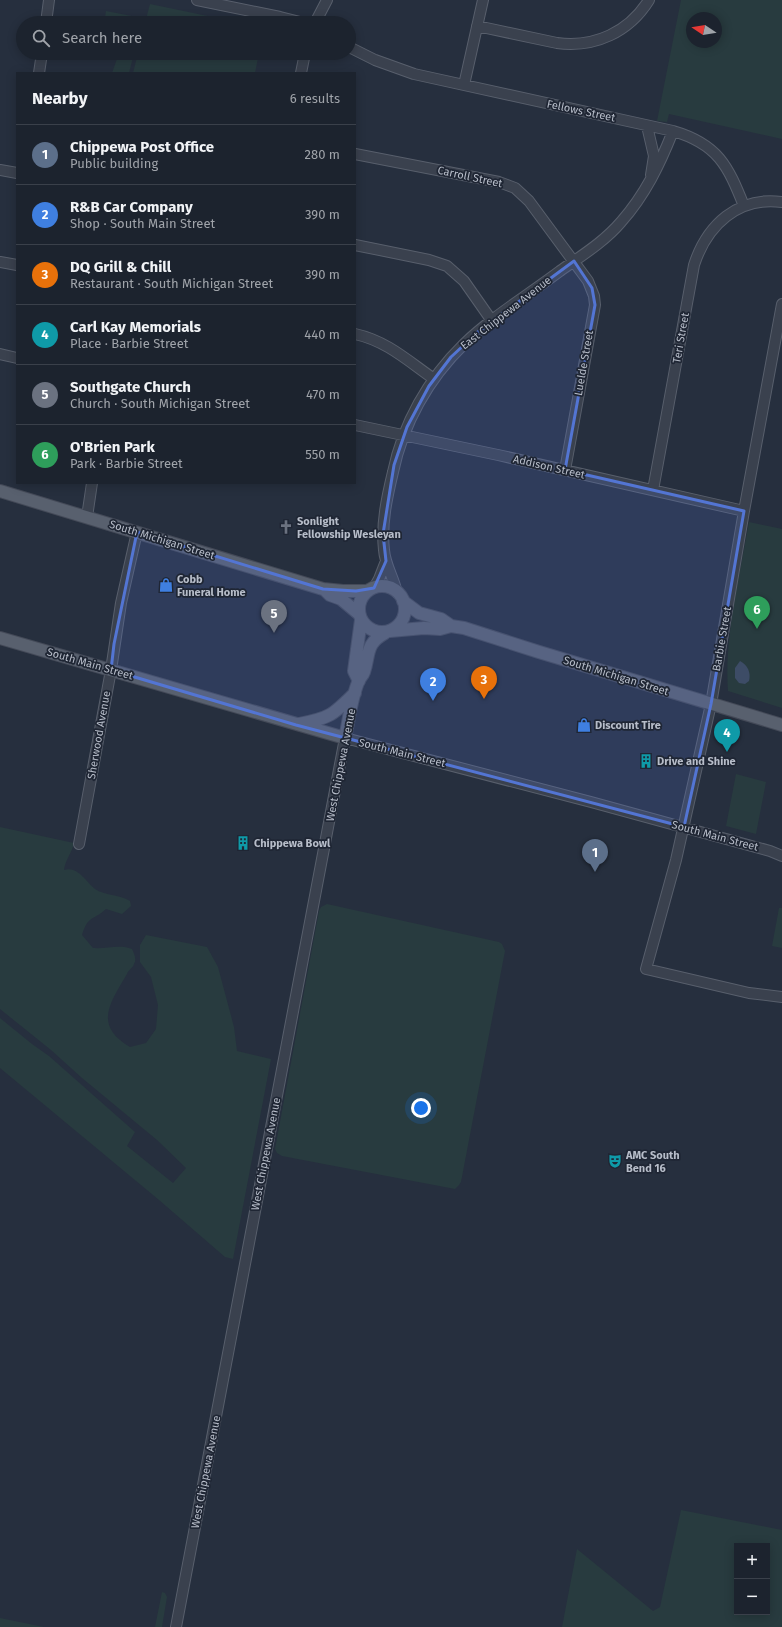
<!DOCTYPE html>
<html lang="en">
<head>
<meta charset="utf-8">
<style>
	:root { --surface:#1c232e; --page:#252b36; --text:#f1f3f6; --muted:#a0a4aa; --line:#3a404a; --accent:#0b8043 }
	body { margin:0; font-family:"Fira Sans",sans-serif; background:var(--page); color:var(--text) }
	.controls { position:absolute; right:12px; bottom:12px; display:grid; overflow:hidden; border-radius:0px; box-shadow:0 2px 10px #0003 }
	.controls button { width:36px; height:36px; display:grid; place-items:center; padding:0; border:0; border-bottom:1px solid var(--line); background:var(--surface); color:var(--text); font:20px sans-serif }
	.compass { position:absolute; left:686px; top:12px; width:36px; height:36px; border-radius:50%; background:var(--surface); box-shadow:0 2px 10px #0003; rotate:282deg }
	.you { position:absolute; left:421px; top:1108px; width:14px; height:14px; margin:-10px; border:3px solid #fff; border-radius:50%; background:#1a73e8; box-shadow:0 0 0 6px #1a73e833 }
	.badge { display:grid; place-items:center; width:26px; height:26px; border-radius:50%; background:var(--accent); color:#fff; font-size:13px; font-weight:700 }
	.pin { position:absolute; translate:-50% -33px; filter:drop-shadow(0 1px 2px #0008) }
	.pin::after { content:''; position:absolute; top:21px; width:14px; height:12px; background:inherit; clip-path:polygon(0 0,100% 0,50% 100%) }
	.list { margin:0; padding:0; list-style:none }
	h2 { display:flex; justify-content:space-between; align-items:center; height:52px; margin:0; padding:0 16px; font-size:17px }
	h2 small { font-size:13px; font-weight:400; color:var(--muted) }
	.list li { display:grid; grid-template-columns:26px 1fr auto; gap:12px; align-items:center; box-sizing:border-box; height:60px; padding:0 16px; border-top:1px solid var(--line) }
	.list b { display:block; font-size:15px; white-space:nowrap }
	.list p { margin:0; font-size:13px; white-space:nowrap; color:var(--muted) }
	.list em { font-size:13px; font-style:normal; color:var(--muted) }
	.icon { flex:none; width:22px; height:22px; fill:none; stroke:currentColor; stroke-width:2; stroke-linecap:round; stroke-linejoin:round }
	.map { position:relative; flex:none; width:782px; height:1627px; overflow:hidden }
	.search { position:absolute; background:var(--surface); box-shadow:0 2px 10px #0003; left:16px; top:16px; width:340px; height:44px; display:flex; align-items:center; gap:10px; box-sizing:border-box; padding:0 14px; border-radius:22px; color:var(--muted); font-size:15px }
	.panel { position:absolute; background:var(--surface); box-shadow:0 2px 10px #0003; left:16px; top:72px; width:340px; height:412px; border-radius:0px }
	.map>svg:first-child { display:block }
</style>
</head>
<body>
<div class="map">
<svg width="782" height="1627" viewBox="0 0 782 1627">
	<rect width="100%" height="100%" fill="#262f3e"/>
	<!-- green -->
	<path fill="#283b3f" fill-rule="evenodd" d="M681 0H782V139L669 114 667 122 657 121ZM692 18H716V42H692Z
		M150 4 241 23H145Z
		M106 11 142 18 141 23H104Z
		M119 53H134L129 73H112Z
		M138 53H259L255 73H133Z
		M749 522 782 529V708L728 691C724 637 740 575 749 522Z
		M736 774 766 782 756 834 726 826Z
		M0 827 74 843C72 853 65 860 64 870 78 866 85 881 95 889 105 896 119 894 130 901L131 906 122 914 106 909C93 921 88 915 82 935L93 948C107 949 120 944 132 949 134 954 137 959 134 964 133 968 128 970 127 974 110 1003 93 1025 130 1047L146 1043 156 1029 158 1005 151 977 140 962V945L146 935 207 947 218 967 234 1027 237 1051 271 1059 233 1259 225 1257 159 1200 0 1068V1018L32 1044 49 1056 135 1132 127 1146 173 1183 186 1168 157 1140 82 1078 51 1050 0 1009Z
		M327 904 499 942 502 944 505 951 461 1182 459 1185 455 1189 282 1156 277 1153 275 1149 319 911 321 907Z
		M779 908H782V948L772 946Z
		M681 1510 782 1530V1627H562L577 1549 653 1611 660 1607ZM737 1546H767V1612H737Z
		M162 1592 165 1593 167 1597 162 1627H155Z
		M0 1618 44 1627H0Z"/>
	<!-- water -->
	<path fill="#3d4c66" d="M740 661C748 665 751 673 749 681L745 684 739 683 735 678V668Z"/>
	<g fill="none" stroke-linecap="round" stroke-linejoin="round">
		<defs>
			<path id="minor" d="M197 0 280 17 304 23
				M46 23 49 0
				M315 23 327 0
				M477 26 557 43C595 48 629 32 649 0
				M349 47 375 60 414 74 673 131C718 144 728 166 744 206
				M39 73 42 53
				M301 73 305 53
				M464 85 483 0
				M647 126 654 156 651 175
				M355 154 499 182 515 188 529 201 588 281 594 296 595 305 565 470
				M0 170 17 173
				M355 245 429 260 447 266 464 281 492 321
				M0 262 17 265
				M782 304 744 511 711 704 676 860 646 969 749 993 782 997
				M355 334C387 341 408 361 434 379
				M0 354 17 358
				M355 425 498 455 744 511
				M653 490 694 265C707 225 738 196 782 202
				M87 517 92 483
				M374 588 379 579 386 561
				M397 593C394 578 385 565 384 550 381 524 387 497 393 472 403 424 428 379 464 344 492 317 528 295 560 271 581 256 604 242 621 222 645 195 660 164 673 131
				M79 844 111 670 121 603 137 532
				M176 1627 345 738 591 802 770 851 782 856"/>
			<path id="major" d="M0 491 323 589 343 591H368
				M359 609a23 23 0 1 1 46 0a23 23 0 1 1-46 0Z
				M326 591 330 595 341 599 359 614
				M403 601 419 613 441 619 451 626
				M390 631 424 628 440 629 451 626 464 628 539 652 782 725
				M0 638 345 738C349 720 351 698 359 680 360 678 363 675 364 672 370 654 365 644 385 633
				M359 681 354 671 361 620
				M299 724C330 718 333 715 355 693"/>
		</defs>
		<!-- minor casing -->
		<use href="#minor" stroke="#585f6c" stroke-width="12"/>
		<!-- major casing -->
		<use href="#major" stroke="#444a58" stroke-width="14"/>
		<!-- minor -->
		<use href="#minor" stroke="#3a414e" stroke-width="10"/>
		<!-- major -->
		<use href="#major" stroke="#58606e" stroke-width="12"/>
	</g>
	<!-- marked area -->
	<path fill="#5375d3" fill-opacity="0.2" stroke="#5375d3" stroke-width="3" stroke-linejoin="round" d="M574 261 592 288 595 305 565 470 744 511 711 704 684 827 296 725 111 670 114 644 137 532 323 589 356 591 374 588 386 561 383 534 394 465 407 427 429 386 451 357 479 331Z"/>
	<!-- icons -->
	<defs>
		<symbol id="church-bare" viewBox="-9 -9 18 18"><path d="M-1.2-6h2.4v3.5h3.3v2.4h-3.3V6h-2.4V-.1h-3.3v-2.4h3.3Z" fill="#6b7280" stroke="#1f2634" stroke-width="2.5" paint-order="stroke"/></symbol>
		<symbol id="shop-bare" viewBox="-9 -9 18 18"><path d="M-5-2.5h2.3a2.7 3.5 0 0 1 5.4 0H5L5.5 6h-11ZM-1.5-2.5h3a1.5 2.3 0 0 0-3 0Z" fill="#3f7fe0" stroke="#1f2634" stroke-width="2.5" paint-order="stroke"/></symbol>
		<symbol id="building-bare" viewBox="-9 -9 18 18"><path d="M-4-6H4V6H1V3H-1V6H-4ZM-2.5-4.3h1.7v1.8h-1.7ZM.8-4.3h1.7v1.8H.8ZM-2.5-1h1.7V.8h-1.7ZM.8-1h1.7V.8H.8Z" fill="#0f9aa8" stroke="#1f2634" stroke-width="2.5" paint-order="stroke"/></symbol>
		<symbol id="theatre-bare" viewBox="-9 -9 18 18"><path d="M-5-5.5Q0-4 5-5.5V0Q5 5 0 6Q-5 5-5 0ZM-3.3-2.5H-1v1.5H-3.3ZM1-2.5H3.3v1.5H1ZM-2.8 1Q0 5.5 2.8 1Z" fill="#0f9aa8" stroke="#1f2634" stroke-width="2.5" paint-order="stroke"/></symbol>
	</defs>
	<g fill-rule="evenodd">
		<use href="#church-bare" x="276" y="517" width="20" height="20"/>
		<use href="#shop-bare" x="156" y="575" width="20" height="20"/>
		<use href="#shop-bare" x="574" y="715" width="20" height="20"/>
		<use href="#building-bare" x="636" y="751" width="20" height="20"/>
		<use href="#building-bare" x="233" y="833" width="20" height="20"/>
		<use href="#theatre-bare" x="605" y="1151" width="20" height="20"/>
	</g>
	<g text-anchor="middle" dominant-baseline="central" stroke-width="3.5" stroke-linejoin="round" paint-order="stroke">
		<!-- street labels -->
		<g font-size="11" fill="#b7bdc9" stroke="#1f2634">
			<text transform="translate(581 111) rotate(12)">Fellows Street</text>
			<text transform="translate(470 177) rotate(12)">Carroll Street</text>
			<text transform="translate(506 313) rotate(-38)">East Chippewa Avenue</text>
			<text transform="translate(681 338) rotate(-80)">Teri Street</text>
			<text transform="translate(584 363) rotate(-80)">Luelde Street</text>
			<text transform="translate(549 467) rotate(13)">Addison Street</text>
			<text transform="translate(162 540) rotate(17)">South Michigan Street</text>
			<text transform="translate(722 639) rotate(-80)">Barbie Street</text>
			<text transform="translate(90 664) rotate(16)">South Main Street</text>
			<text transform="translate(616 676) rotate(17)">South Michigan Street</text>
			<text transform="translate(99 735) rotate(-80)">Sherwood Avenue</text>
			<text transform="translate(402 753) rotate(14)">South Main Street</text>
			<text transform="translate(341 765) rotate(-79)">West Chippewa Avenue</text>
			<text transform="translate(715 836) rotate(15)">South Main Street</text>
			<text transform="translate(266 1154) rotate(-79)">West Chippewa Avenue</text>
			<text transform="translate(206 1472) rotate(-79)">West Chippewa Avenue</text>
		</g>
		<!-- poi labels -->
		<g font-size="11" font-weight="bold" fill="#b7bdc9" stroke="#1f2634" text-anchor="start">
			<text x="297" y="521">Sonlight<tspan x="297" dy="13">Fellowship Wesleyan</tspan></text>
			<text x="177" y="579">Cobb<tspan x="177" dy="13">Funeral Home</tspan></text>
			<text x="595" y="725">Discount Tire</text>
			<text x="657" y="761">Drive and Shine</text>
			<text x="254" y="843">Chippewa Bowl</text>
			<text x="626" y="1155">AMC South<tspan x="626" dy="13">Bend 16</tspan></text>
		</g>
	</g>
</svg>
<div class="controls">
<button>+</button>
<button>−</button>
</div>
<svg class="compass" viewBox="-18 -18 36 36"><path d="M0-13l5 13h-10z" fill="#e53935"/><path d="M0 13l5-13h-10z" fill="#a0a4aa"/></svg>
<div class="you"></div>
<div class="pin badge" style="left:595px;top:872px;background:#5c6f8a">1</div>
<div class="pin badge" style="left:433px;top:701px;background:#3f7fe0">2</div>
<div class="pin badge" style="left:484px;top:699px;background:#e8710a">3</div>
<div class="pin badge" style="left:727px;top:752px;background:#0f9aa8">4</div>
<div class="pin badge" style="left:274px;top:633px;background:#6b7280">5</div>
<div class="pin badge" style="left:757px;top:629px;background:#2e9e5b">6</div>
<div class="search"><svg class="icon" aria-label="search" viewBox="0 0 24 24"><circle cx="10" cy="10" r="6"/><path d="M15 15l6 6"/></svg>Search here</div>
<section class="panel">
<h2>Nearby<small>6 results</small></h2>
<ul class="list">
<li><span class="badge" style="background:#5c6f8a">1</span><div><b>Chippewa Post Office</b><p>Public building</p></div><em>280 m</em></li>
<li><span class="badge" style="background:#3f7fe0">2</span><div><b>R&amp;B Car Company</b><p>Shop · South Main Street</p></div><em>390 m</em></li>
<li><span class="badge" style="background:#e8710a">3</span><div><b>DQ Grill &amp; Chill</b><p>Restaurant · South Michigan Street</p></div><em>390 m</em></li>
<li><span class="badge" style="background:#0f9aa8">4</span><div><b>Carl Kay Memorials</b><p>Place · Barbie Street</p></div><em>440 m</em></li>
<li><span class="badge" style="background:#6b7280">5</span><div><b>Southgate Church</b><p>Church · South Michigan Street</p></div><em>470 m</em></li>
<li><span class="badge" style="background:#2e9e5b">6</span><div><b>O'Brien Park</b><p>Park · Barbie Street</p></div><em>550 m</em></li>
</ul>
</section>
</div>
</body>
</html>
